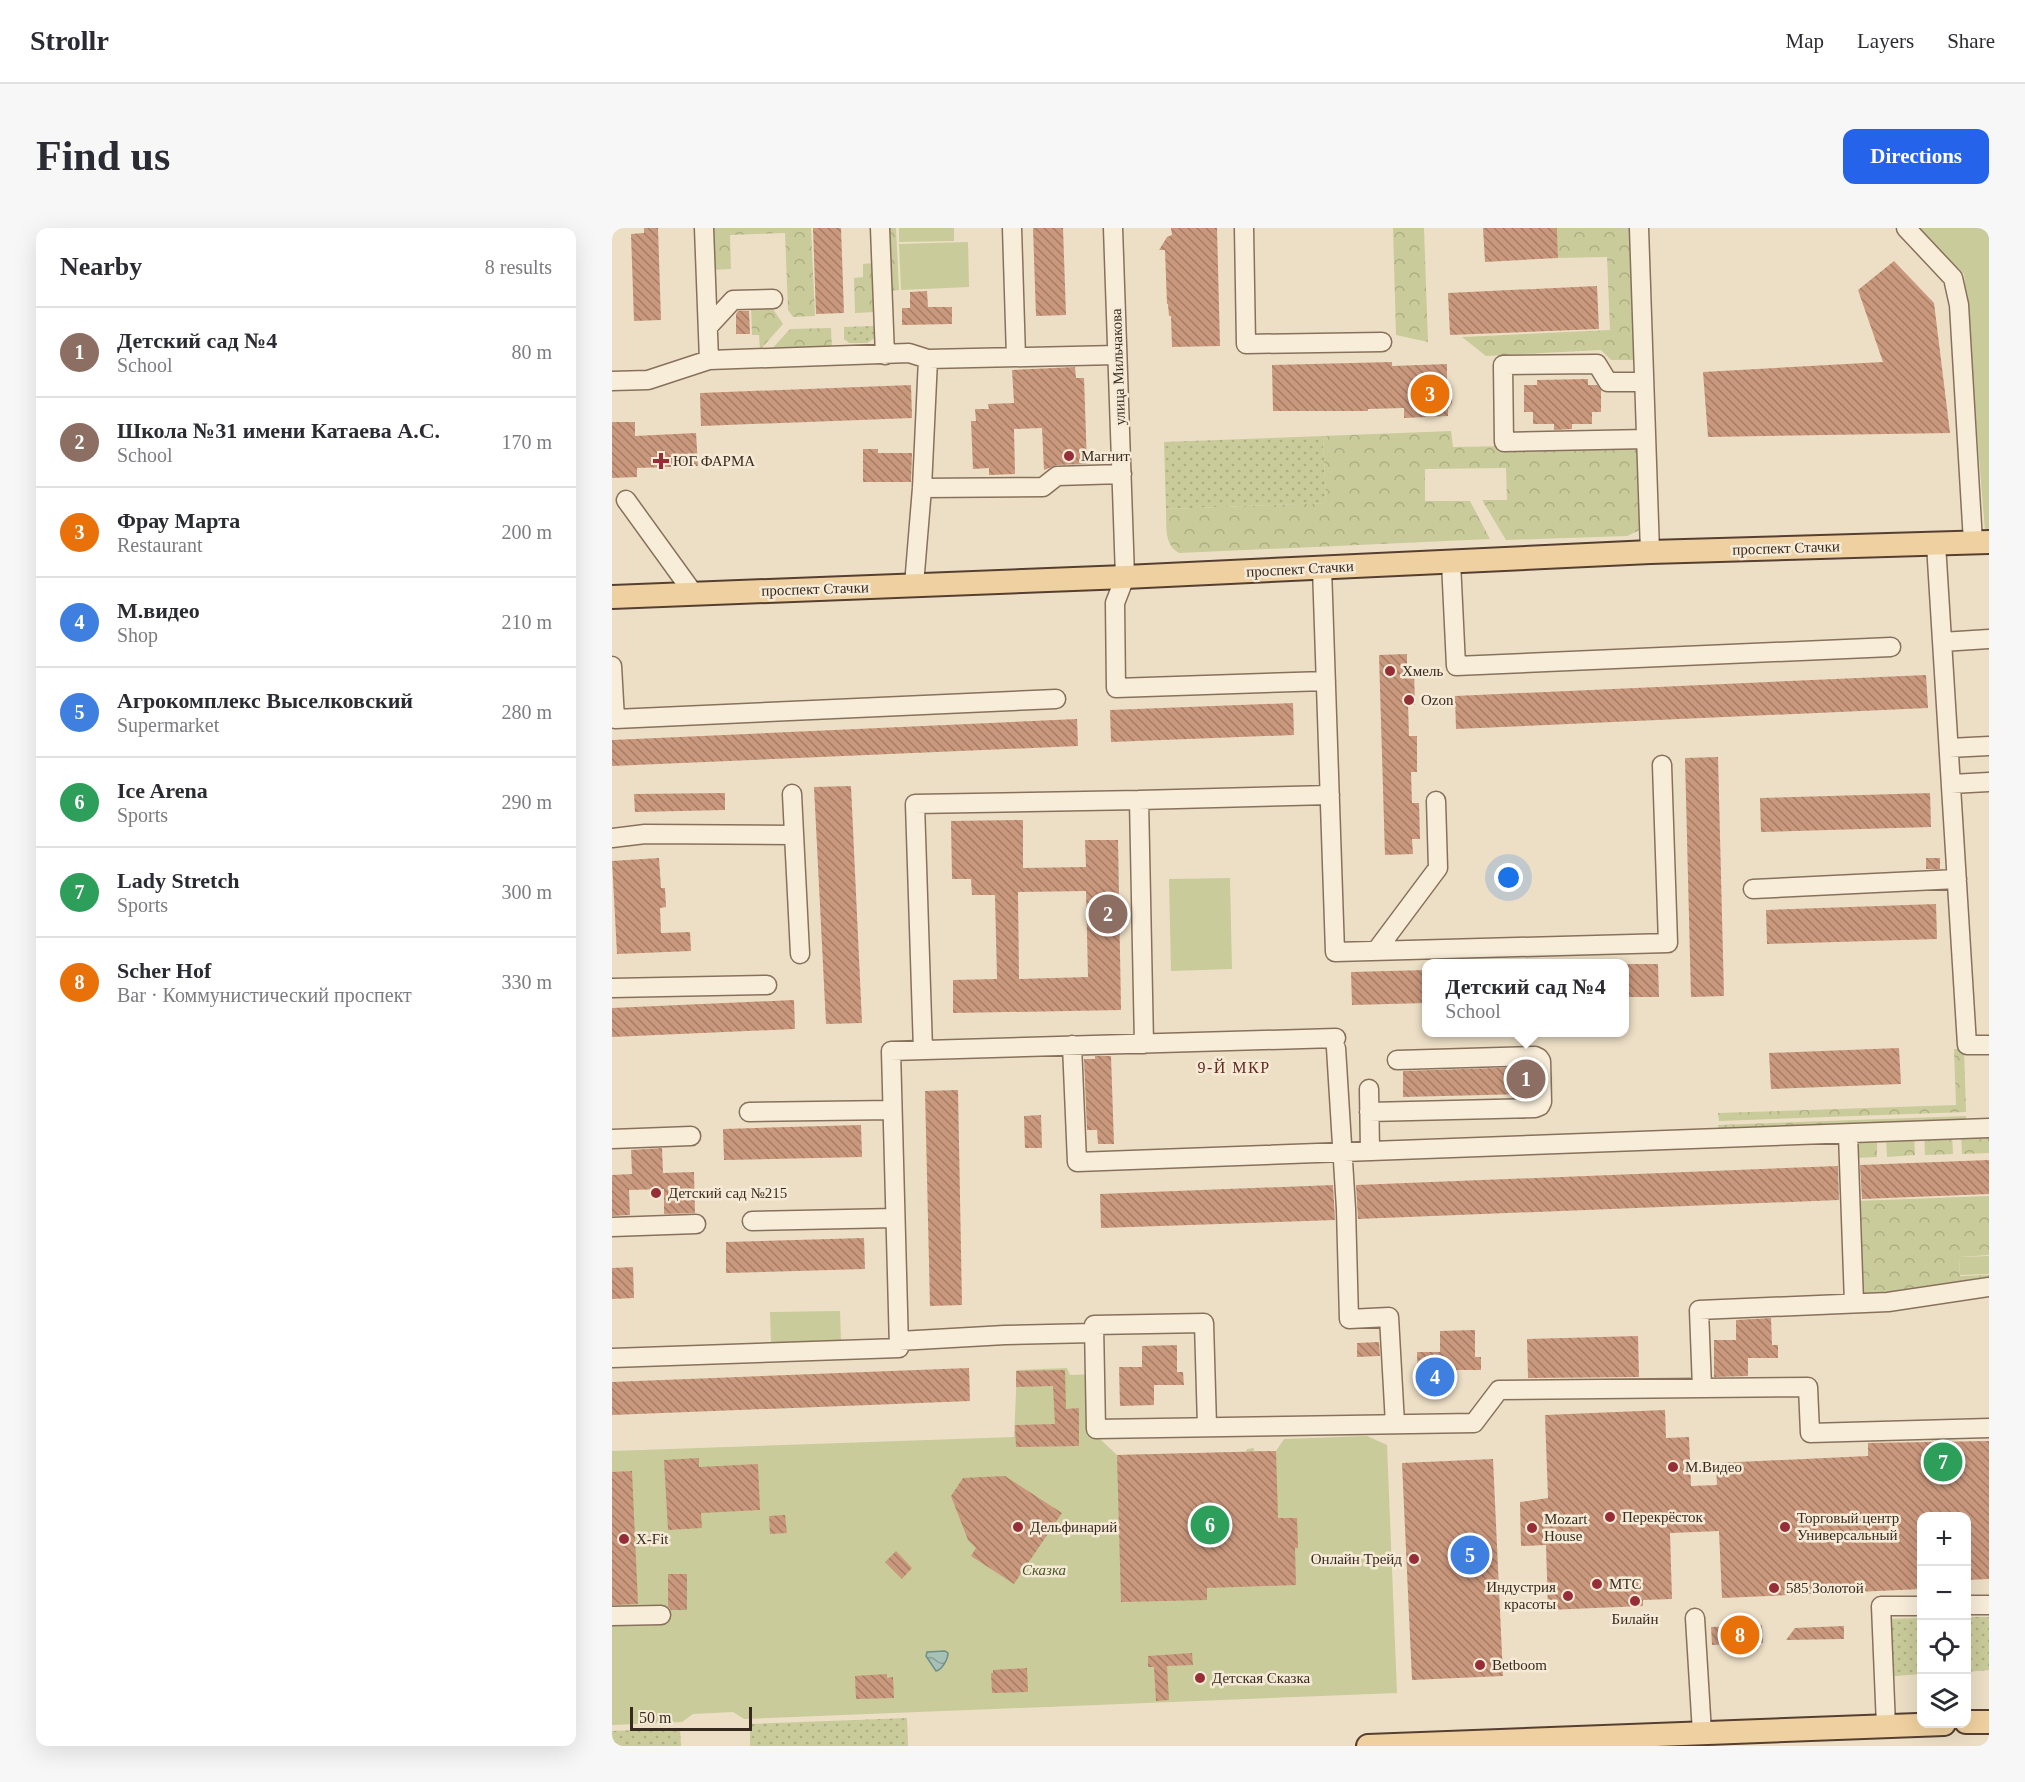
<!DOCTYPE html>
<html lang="en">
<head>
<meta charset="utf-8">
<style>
	:root { --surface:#fff; --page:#f7f7f7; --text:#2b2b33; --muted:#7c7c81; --line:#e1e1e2; --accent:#2563eb }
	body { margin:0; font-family:"Times New Roman",serif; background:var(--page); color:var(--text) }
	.controls { position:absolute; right:18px; bottom:18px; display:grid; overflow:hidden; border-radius:12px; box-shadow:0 6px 24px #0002 }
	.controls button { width:54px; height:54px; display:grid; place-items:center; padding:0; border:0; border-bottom:2px solid var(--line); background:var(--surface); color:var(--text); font:30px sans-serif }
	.scale { position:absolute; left:18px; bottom:15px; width:122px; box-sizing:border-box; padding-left:6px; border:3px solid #392a20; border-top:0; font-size:16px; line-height:21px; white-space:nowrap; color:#392a20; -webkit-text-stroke:4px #f5ead6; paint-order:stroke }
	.you { position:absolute; left:897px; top:650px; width:21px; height:21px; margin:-15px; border:4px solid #fff; border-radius:50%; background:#1a73e8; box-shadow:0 0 0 9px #1a73e833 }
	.badge { display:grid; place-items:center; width:39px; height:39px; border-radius:50%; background:var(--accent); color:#fff; font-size:20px; font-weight:700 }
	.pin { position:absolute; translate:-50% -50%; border:3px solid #fff; box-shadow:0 2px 6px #0006 }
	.popup { position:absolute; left:810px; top:731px; width:207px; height:78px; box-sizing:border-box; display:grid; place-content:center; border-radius:12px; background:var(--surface); filter:drop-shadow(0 2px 4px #0005); font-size:20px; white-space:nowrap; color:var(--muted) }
	.popup b { font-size:22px; color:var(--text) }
	.popup::after { content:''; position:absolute; left:50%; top:100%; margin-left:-12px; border:12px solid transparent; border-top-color:var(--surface) }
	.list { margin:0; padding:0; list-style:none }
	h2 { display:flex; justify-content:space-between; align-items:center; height:78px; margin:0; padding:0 24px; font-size:26px }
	h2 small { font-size:20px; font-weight:400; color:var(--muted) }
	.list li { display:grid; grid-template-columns:39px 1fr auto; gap:18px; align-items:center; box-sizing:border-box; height:90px; padding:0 24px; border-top:2px solid var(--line) }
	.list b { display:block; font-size:22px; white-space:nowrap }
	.list p { margin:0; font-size:20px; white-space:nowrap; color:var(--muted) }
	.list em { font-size:20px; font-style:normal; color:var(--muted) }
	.icon { flex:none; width:33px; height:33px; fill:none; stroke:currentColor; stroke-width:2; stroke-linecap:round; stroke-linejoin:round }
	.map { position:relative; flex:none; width:1377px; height:1518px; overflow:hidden; border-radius:12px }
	header { display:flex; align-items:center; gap:36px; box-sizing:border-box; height:84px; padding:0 30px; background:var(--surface); border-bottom:2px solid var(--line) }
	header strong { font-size:28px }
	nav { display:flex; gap:33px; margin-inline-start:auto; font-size:21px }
	.intro { display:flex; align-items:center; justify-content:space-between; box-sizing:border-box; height:144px; padding:0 36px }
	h1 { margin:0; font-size:42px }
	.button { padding:15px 27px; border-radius:12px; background:var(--accent); color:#fff; font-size:21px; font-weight:700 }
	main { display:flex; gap:36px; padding:0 36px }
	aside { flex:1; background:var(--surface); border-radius:12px; box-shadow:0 6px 24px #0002 }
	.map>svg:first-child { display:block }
</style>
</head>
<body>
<header>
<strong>Strollr</strong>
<nav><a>Map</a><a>Layers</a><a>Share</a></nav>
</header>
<div class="intro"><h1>Find us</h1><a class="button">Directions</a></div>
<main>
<aside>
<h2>Nearby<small>8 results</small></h2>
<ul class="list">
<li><span class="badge" style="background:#8d6e63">1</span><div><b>Детский сад №4</b><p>School</p></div><em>80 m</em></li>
<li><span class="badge" style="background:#8d6e63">2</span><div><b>Школа №31 имени Катаева А.С.</b><p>School</p></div><em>170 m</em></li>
<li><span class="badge" style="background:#e8710a">3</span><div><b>Фрау Марта</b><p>Restaurant</p></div><em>200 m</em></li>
<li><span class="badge" style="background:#3f7fe0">4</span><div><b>М.видео</b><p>Shop</p></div><em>210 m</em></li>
<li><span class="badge" style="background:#3f7fe0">5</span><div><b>Агрокомплекс Выселковский</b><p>Supermarket</p></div><em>280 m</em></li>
<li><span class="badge" style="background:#2e9e5b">6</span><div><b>Ice Arena</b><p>Sports</p></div><em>290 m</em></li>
<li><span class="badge" style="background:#2e9e5b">7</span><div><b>Lady Stretch</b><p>Sports</p></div><em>300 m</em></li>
<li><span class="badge" style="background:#e8710a">8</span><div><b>Scher Hof</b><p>Bar · Коммунистический проспект</p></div><em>330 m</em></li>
</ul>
</aside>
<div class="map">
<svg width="1377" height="1518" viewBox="0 0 1377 1518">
	<defs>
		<pattern id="grass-dots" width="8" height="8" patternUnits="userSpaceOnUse" patternTransform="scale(1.5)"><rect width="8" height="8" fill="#c9cb9a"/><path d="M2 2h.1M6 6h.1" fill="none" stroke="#adae84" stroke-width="1.8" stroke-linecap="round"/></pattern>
		<pattern id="forest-crowns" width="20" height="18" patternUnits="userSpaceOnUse" patternTransform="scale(1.5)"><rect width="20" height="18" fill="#c9cb9a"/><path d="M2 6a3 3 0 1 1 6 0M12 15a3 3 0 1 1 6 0" fill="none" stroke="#adae84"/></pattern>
		<pattern id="water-waves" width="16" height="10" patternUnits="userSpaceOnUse" patternTransform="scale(1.5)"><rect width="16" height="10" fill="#a8c1b8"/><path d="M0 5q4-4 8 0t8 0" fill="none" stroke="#8a9d95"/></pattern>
		<pattern id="building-back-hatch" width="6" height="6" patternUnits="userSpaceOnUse" patternTransform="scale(1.5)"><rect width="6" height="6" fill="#ca987d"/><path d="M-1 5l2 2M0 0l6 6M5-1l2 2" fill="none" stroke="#a57c66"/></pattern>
	</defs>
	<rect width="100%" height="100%" fill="#eddfc6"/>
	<!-- grass -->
	<path fill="url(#grass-dots)" d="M262 98 263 110 255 115H237L232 111V99Z
		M711 208 714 275 554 281 552 214Z
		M1355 1389H1377V1442L1355 1444Z
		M1309 1390V1446L1272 1449 1270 1391Z
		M295 1490 296 1518H138V1496Z
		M68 1500 69 1518H0V1503Z"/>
	<!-- forest -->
	<path fill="url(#forest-crowns)" d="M97 0H199L203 88 181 89 176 82 173 5 118 7 119 41 99 42Z
		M276 0H284L287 62 278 63Z
		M781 0H812L816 114 784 107Z
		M945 0H1019L1024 132H999L989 122 874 128 850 109 998 102 995 29 946 30Z
		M262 35 263 84 243 85 242 50 251 49V36Z
		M159 78 171 96 148 122 147 107H140L139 79Z
		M219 100 220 121 159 122 178 101Z
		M839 203 841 219 1026 216 1029 298 1026 303 1015 308 894 312 870 272H895L894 240 813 241V273H858L878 311 567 325C551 316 555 297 554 281L714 275 711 208Z
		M1342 821H1352L1354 884 1107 893 1106 885 1344 877Z
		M1354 888V898L1107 906 1106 897Z
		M1377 904V925L1350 926 1349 905Z
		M1340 905 1341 926 1313 927 1312 906Z
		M1302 906 1303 927 1275 929 1274 907Z
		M1265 908V929L1243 930 1242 909Z
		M1377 968V1027L1347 1029 1348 1048 1377 1047V1055L1248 1071 1244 973Z"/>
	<!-- park -->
	<path fill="#c9cb9a" d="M287 0H342V13L287 14Z
		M1306 0H1377V303H1373L1352 46Z
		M356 14 357 59 289 62 287 16Z
		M618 650 620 741 559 743 557 651Z
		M1377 1028V1046L1348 1047 1347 1029Z
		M228 1083 229 1113 159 1115 158 1084Z
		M455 1140 458 1147 485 1146 488 1211 505 1227 634 1224 635 1221 642 1220V1223H664L672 1211 755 1208 775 1217 785 1465 132 1491 121 1484 81 1486 70 1494 0 1497V1223L402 1209 405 1142Z"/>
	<!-- water -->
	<path fill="url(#water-waves)" stroke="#6e8f85" stroke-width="1.5" d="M333 1423 336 1425C336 1431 330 1442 324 1443L314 1428 315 1424Z"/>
	<!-- building -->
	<path fill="url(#building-back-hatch)" fill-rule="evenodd" d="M32 0H46L49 92 22 93 19 6 32 5Z
		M201 0H229L232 85 204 86Z
		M421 0H451L454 87 424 88Z
		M559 0H605L608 118 560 119 559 88H557L556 76H555L553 22H547L555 9 560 7Z
		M871 0H945L946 30 873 34Z
		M1282 33 1322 75 1338 205 1096 209 1091 144 1271 134 1246 62Z
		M985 58 987 101 838 107 836 65Z
		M315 63 316 79H340V96L290 97V80H298V64Z
		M126 83H137L138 106H124V86Z
		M780 134V138L835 136V153L840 160V175L836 181V188L792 190V180L756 181V183H661L660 137Z
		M463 139 464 150H472L475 236 445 237 432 242 430 200 402 201 403 246 377 247V240L361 241 359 193H364L363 181H377L376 176 402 175 400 142Z
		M976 151V157H985L989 162V184H980V196H960V201L942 202V196H921V184H912V157H925V152Z
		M299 157 300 190 89 198 88 165Z
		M0 194H23V208L84 205 86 238 25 240V249L0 250Z
		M251 221H266V225H300L299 254H251Z
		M795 426V442H802L803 477H796L797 508H805V544H799L800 575H807L808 611H800L801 626 773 627 767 427Z
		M1314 447 1316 480 844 501 843 468Z
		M681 475 682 507 499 514 498 482Z
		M465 491 466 518 0 538V512Z
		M1106 529 1112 768 1079 769 1073 530Z
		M239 558 250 795 214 796 202 559Z
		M113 565V582L23 584 22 566Z
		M1318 565 1319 599 1149 604 1148 570Z
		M411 592V640L474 639 473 612H506L509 782 341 785V752L385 751 383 667H360L359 651H340L339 593ZM474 663 476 749 407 751 406 664Z
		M47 630 49 660H53L54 679 48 680 49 705 78 704 79 723 5 726 0 633Z
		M1314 630H1328V641H1314Z
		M1324 676 1325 711 1155 716 1154 682Z
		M1013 736H1046L1047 769H1013Z
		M815 742V775L740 777 739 744Z
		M182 772 183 801 0 809V780Z
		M1287 820 1289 856 1159 861 1157 825Z
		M483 828H499L502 916H486L485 902H475L472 831H483Z
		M916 839V866L791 869V843Z
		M346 862 350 1077 318 1078 313 863Z
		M429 887 430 920H413L412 888Z
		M249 897 250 929 112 932 111 901Z
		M50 920 51 945 82 944 83 985 52 986V961L17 962 18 987 0 988V947L20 946 19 922Z
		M1377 932V966L1250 971 1248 937Z
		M1226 938 1227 972 746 991 744 957Z
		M721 957 723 992 489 1000 488 966Z
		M252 1010 253 1041 114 1045V1014Z
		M21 1039 22 1070 0 1071V1040Z
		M1159 1090 1160 1117H1166V1130H1136V1148L1102 1149V1112H1124V1092Z
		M863 1102V1129H869V1142H839L840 1162 806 1163 805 1124H828V1103Z
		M1026 1108 1027 1149 916 1150 915 1111Z
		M767 1114 768 1128 745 1129V1115Z
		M565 1117V1144H571L572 1157H542V1177L508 1178 507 1139H530V1118Z
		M357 1140 358 1173 0 1187V1154Z
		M453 1142 454 1181 467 1180V1218L404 1219 403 1197 443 1196 441 1158 404 1159V1143Z
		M1053 1182 1054 1210 1077 1209 1079 1258 1105 1257 1104 1235 1256 1228V1215L1377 1213V1351L1354 1352V1288H1310V1361L1110 1370 1107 1303 1058 1305 1060 1371 1031 1372V1378L936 1382 934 1317 909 1318 908 1274 936 1270 933 1187Z
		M664 1223 666 1290H685L686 1320H683L684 1357 595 1360V1372L509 1374 505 1227Z
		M87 1230V1239L146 1236 148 1282 89 1285 90 1300 56 1302 52 1232Z
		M881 1231 891 1448 800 1452 790 1235Z
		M20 1243 26 1376 0 1377V1244Z
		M393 1248 450 1285 402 1356 359 1328 364 1320 356 1312 339 1268 351 1250Z
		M173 1287 175 1305 158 1306 157 1288Z
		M284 1323 300 1340 290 1351 273 1334Z
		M56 1346H75V1382H59L56 1378Z
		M1150 1397 1151 1415 1100 1417 1099 1399Z
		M1232 1398V1411L1174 1412 1183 1400Z
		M580 1425 581 1437 555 1438 557 1472 544 1473 542 1439H536V1428Z
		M415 1440 416 1464 380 1465 379 1445H381V1442Z
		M275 1446V1450L281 1449 282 1470 244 1471 243 1448Z"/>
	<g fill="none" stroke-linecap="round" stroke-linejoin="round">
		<defs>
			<path id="minor" d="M92 0 97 132
				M268 0 273 127
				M400 0 404 129
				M501 0 513 349 503 375 504 460 714 453
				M632 0 634 116 770 114
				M1027 0 1038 324
				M1294 0 1341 50 1347 77 1361 314
				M97 98 121 72 161 71
				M0 153 36 152 97 132 297 125 316 131 505 127
				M1032 154H996L985 136 891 137 892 214 1034 211
				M310 260 431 259 445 248 510 246
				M14 272 82 366
				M1324 316 1355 817H1377
				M839 334 844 438 1279 419
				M710 340 723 724 1056 715 1050 537
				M302 357 310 260 316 131
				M1330 414 1377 411
				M0 438 3 491 444 471
				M1337 520 1377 518
				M1339 556 1377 554
				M180 566 188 726
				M0 610 33 606 182 607
				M1141 661 1345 651
				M764 723 826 640 824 573
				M0 760 155 757
				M532 816 527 572 718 567
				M460 817 465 934 1377 900
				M724 820 734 981 737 1091 777 1089 783 1196
				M311 822 303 576 527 572
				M757 861 758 923
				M137 884 280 882
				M757 884 923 880 928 878 930 874 929 833 927 830 923 828 785 832
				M1236 906 1242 1075
				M0 911 79 908
				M140 993 283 990
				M0 999 84 996
				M287 1113 393 1107 482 1105
				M0 1130 287 1120 279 823 724 810
				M1090 1160 1087 1082 1276 1074 1377 1059
				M595 1198 592 1095 482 1097 484 1201 862 1195 887 1162 1196 1159 1198 1205 1377 1200
				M1354 1377H1377
				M0 1388 49 1387
				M1083 1390 1090 1505
				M1274 1498 1269 1378H1310"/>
			<path id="major" d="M0 369 513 349 1038 324 1377 314
				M1354 1494H1377
				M756 1518 1332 1496"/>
		</defs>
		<!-- minor casing -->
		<use href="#minor" stroke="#88715c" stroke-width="21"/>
		<!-- major casing -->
		<use href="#major" stroke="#563f30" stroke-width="26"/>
		<!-- minor -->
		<use href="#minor" stroke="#f8edd9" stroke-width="18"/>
		<!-- major -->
		<use href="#major" stroke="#efd0a0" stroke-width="22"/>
	</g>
	<!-- markers -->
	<g fill="#952e36" stroke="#f5ead6" stroke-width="2">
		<circle cx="457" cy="228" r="6"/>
		<path d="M46 224h6v6h6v6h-6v6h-6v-6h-6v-6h6z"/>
		<circle cx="778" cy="443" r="6"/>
		<circle cx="797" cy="472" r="6"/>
		<circle cx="44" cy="965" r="6"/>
		<circle cx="1061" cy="1239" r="6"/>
		<circle cx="998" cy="1289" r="6"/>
		<circle cx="406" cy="1299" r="6"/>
		<circle cx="1173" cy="1299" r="6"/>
		<circle cx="920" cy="1300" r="6"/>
		<circle cx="12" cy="1311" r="6"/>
		<circle cx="802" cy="1331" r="6"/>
		<circle cx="985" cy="1356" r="6"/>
		<circle cx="1162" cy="1360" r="6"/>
		<circle cx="956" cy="1368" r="6"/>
		<circle cx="1023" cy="1373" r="6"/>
		<circle cx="868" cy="1437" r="6"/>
		<circle cx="588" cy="1450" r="6"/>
	</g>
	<g text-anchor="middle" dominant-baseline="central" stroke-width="5" stroke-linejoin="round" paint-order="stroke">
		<!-- street labels -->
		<g font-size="15" fill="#392a20" stroke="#f5ead6">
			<text transform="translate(506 139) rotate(-92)">улица Мильчакова</text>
			<text transform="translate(1174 320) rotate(-2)">проспект Стачки</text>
			<text transform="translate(688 341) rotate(-3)">проспект Стачки</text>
			<text transform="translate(203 361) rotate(-2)">проспект Стачки</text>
		</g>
		<!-- poi labels -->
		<g font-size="15" fill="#392a20" stroke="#f5ead6" text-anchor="start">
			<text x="469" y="228">Магнит</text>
			<text x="61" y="233">ЮГ ФАРМА</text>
			<text x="790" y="443">Хмель</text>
			<text x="809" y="472">Ozon</text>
			<text x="56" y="965">Детский сад №215</text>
			<text x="1073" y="1239">М.Видео</text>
			<text x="1010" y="1289">Перекрёсток</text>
			<text x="1185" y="1290">Торговый центр<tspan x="1185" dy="17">Универсальный</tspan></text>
			<text x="932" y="1291">Mozart<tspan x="932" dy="17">House</tspan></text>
			<text x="418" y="1299">Дельфинарий</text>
			<text x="24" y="1311">X-Fit</text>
			<text x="790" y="1331" text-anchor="end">Онлайн Трейд</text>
			<text x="997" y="1356">МТС</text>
			<text x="944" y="1359" text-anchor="end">Индустрия<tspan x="944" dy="17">красоты</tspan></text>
			<text x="1174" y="1360">585 Золотой</text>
			<text x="1023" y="1391" text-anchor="middle">Билайн</text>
			<text x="880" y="1437">Betboom</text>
			<text x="600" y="1450">Детская Сказка</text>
		</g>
		<!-- park labels -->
		<g font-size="15" font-style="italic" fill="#4c5527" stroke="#f5ead6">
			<text x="432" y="1342">Сказка</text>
		</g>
		<!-- neighbourhood labels -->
		<g font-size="16" letter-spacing="1.5" fill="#642a20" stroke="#f5ead6">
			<text x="622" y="839">9-Й МКР</text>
		</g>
	</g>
</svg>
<div class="controls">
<button>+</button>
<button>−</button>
<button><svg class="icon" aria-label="locate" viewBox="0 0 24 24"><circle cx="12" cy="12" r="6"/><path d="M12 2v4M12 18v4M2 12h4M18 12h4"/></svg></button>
<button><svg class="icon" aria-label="layers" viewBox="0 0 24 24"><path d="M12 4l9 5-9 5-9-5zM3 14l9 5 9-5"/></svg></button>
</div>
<div class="scale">50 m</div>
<div class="you"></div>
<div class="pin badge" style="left:914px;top:851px;background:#8d6e63">1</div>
<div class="popup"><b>Детский сад №4</b>School</div>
<div class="pin badge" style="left:496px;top:686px;background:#8d6e63">2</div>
<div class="pin badge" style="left:818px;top:166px;background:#e8710a">3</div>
<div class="pin badge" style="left:823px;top:1149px;background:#3f7fe0">4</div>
<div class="pin badge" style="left:858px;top:1327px;background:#3f7fe0">5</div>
<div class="pin badge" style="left:598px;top:1297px;background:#2e9e5b">6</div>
<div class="pin badge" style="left:1331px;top:1234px;background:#2e9e5b">7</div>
<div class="pin badge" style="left:1128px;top:1407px;background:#e8710a">8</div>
</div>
</main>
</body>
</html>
